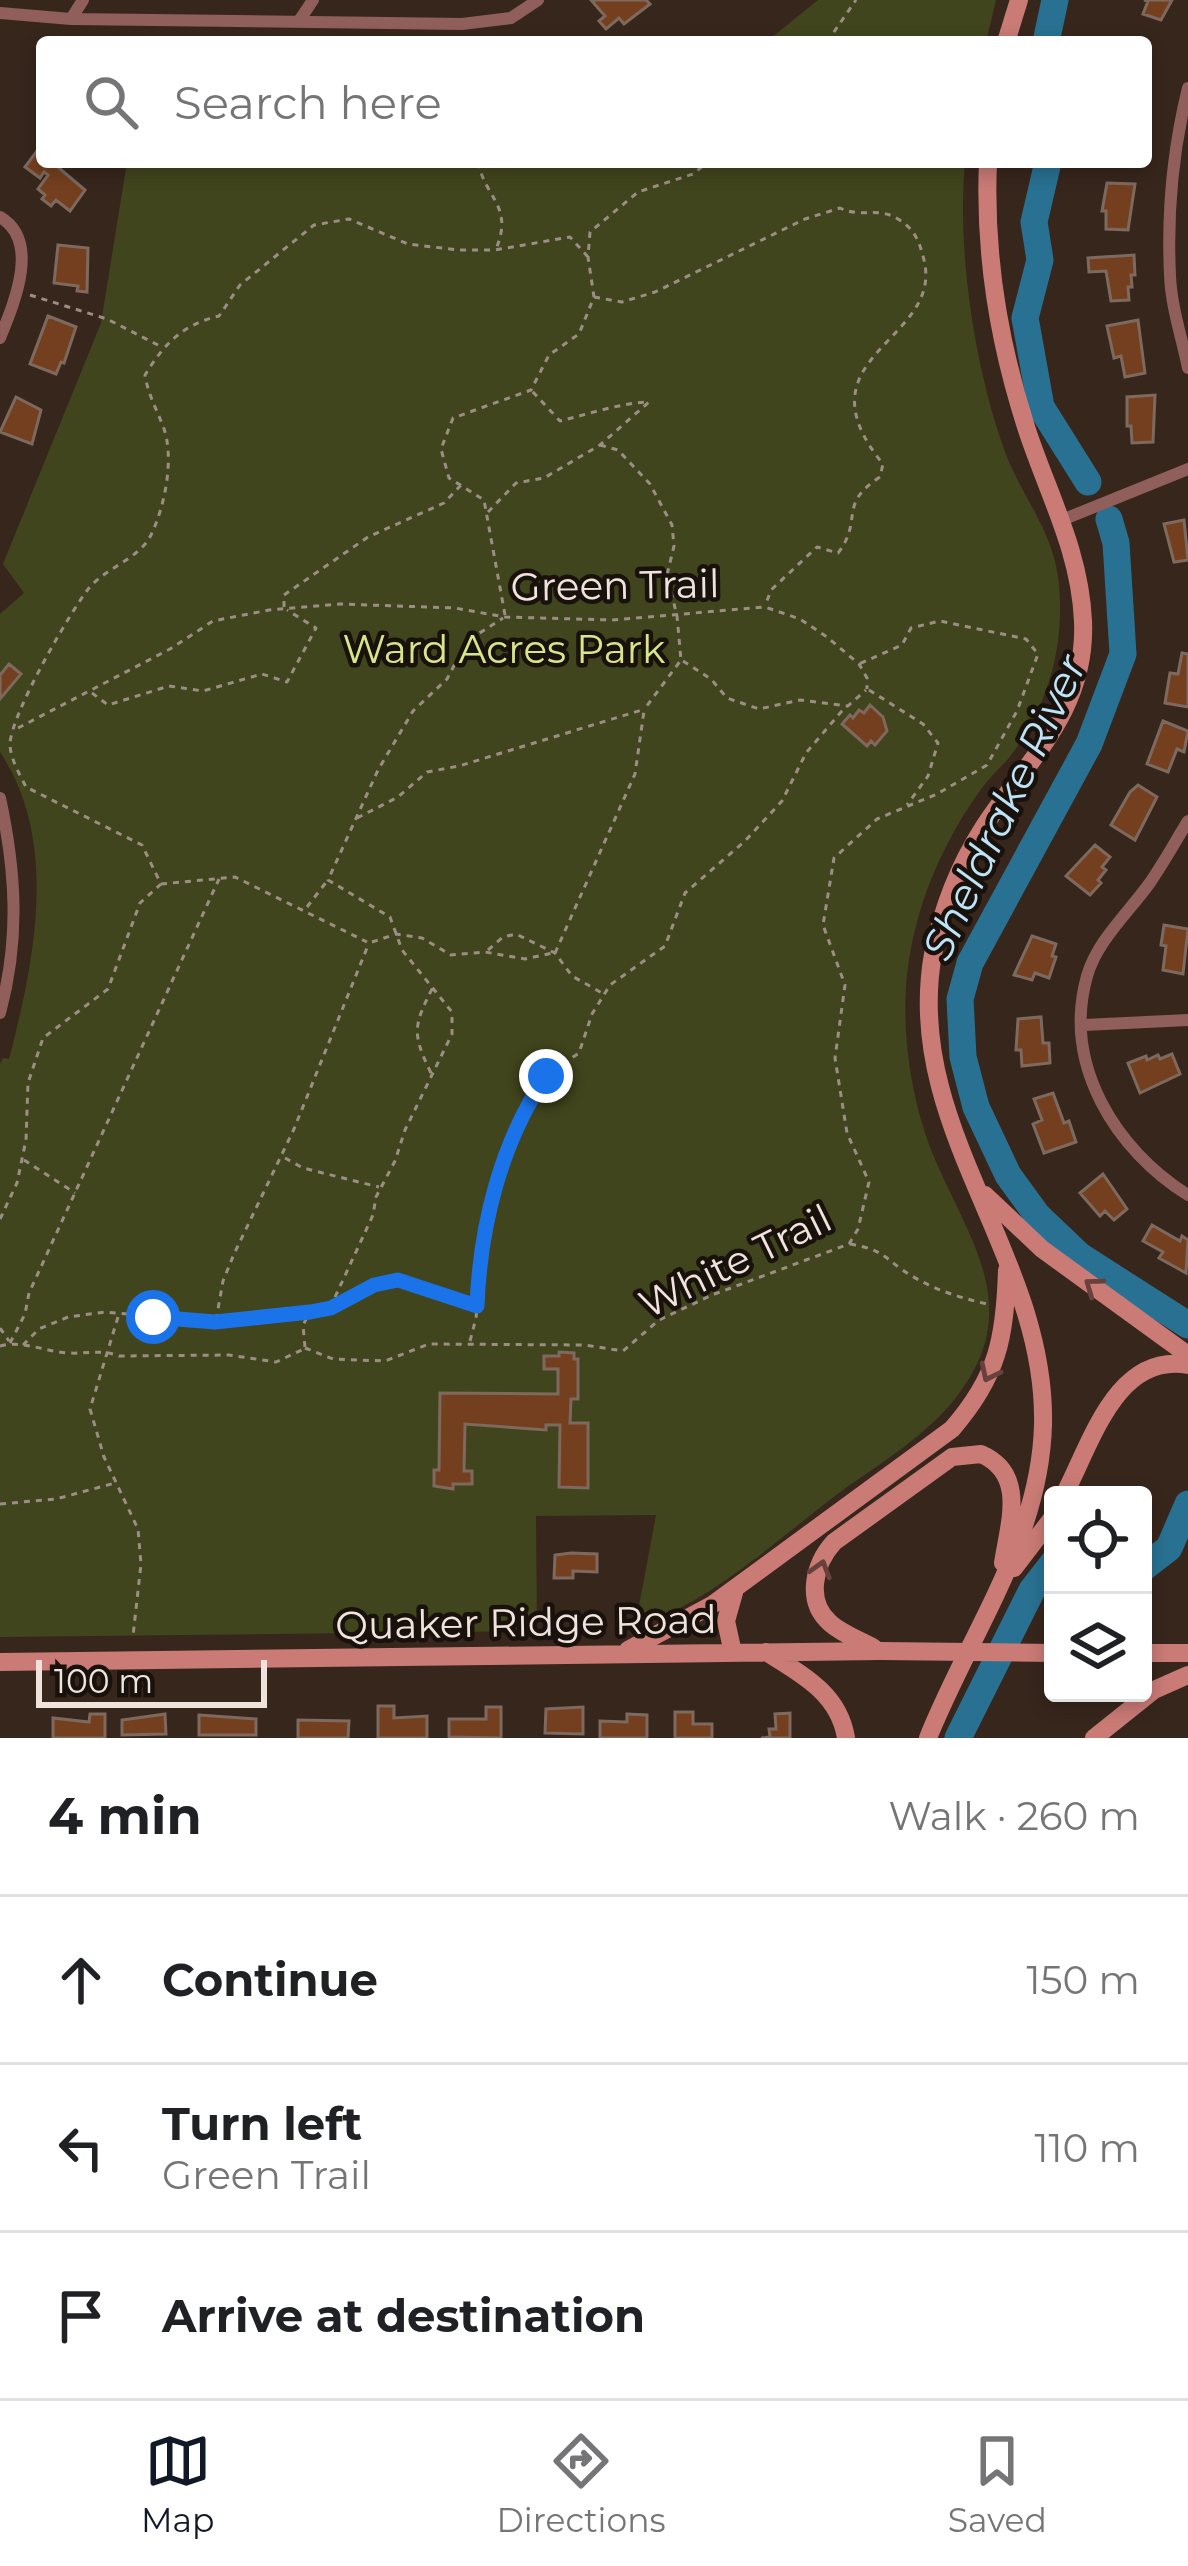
<!DOCTYPE html>
<html lang="en">
<head>
<meta charset="utf-8">
<style>
	:root { --surface:#fff; --page:#f6f6f6; --text:#202124; --muted:#757577; --line:#e0e0e0; --accent:#111827 }
	body { margin:0; font-family:Montserrat,sans-serif; background:var(--page); color:var(--text) }
	.controls { position:absolute; right:36px; bottom:36px; display:grid; overflow:hidden; border-radius:12px; box-shadow:0 6px 18px #0003 }
	.controls button { width:108px; height:108px; display:grid; place-items:center; padding:0; border:0; border-bottom:3px solid var(--line); background:var(--surface); color:var(--text); font:60px sans-serif }
	.scale { position:absolute; left:36px; bottom:30px; width:231px; box-sizing:border-box; padding-left:12px; border:6px solid #efe3dc; border-top:0; font-size:33px; line-height:42px; white-space:nowrap; color:#efe3dc; -webkit-text-stroke:9px #18110c; paint-order:stroke }
	.stop { position:absolute; width:36px; height:36px; margin:-27px; border:9px solid #1a73e8; border-radius:50%; background:#fff }
	.stop.end { background:#1a73e8; border-color:#fff; box-shadow:0 3px 12px #0008 }
	.list { margin:0; padding:0; list-style:none }
	h2 { display:flex; justify-content:space-between; align-items:center; height:156px; margin:0; padding:0 48px; font-size:51px }
	h2 small { font-size:39px; font-weight:400; color:var(--muted) }
	.list li { display:grid; grid-template-columns:78px 1fr auto; gap:36px; align-items:center; box-sizing:border-box; height:168px; padding:0 48px; border-top:3px solid var(--line) }
	.list b { display:block; font-size:45px; white-space:nowrap }
	.list p { margin:0; font-size:39px; white-space:nowrap; color:var(--muted) }
	.list em { font-size:39px; font-style:normal; color:var(--muted) }
	.icon { flex:none; width:66px; height:66px; fill:none; stroke:currentColor; stroke-width:2; stroke-linecap:round; stroke-linejoin:round }
	.map { position:relative; flex:none; width:1188px; height:1738px; overflow:hidden }
	.search { position:absolute; background:var(--surface); box-shadow:0 6px 18px #0003; left:36px; right:36px; top:36px; height:132px; display:flex; align-items:center; gap:30px; box-sizing:border-box; padding:0 42px; border-radius:12px; color:var(--muted); font-size:45px }
	.sheet { height:660px; background:var(--surface) }
	nav { display:flex; justify-content:space-around; align-items:center; box-sizing:border-box; height:168px; border-top:3px solid var(--line); background:var(--surface); font-size:33px; color:var(--muted) }
	nav a { display:grid; justify-items:center; gap:6px }
	nav .on { color:var(--accent) }
	.map>svg:first-child { display:block }
</style>
</head>
<body>
<div class="map">
<svg width="1188" height="1738" viewBox="0 0 1188 1738">
	<rect width="100%" height="100%" fill="#37261c"/>
	<!-- green -->
	<path fill="#40451d" d="M818 0H996L986 42H766Z
		M127 162H965C957 251 974 364 1004 449 1024 504 1059 534 1060 600 1062 655 1045 710 1012 754 1003 766 991 775 982 788 952 829 928 878 916 926 898 993 904 1067 925 1133 955 1224 1032 1298 958 1395 928 1435 879 1464 839 1493 776 1540 711 1603 635 1627L656 1515 536 1516 537 1631 0 1637V1064L3 1058 9 1059C34 962 60 842 0 752V614L24 593 3 564 101 323Z"/>
	<g fill="none" stroke-linecap="round" stroke-linejoin="round">
		<!-- river -->
		<path stroke="#297192" stroke-width="27" d="M1046 42 1055 0
			M1048 162 1034 222 1040 260 1025 318 1041 407 1088 482
			M1109 519 1116 543 1123 654 1089 744 970 963 960 999 963 1057 976 1107 1008 1175 1037 1215 1080 1256 1188 1325
			M1143 1568 1169 1548 1188 1504
			M958 1738 1032 1590 1053 1563"/>
	</g>
	<!-- building -->
	<path fill="#743f1e" stroke="#7d695e" stroke-width="3" d="M591 0H646L650 4 624 24 619 18 606 29 599 21 605 16Z
		M1144 0H1172L1161 20 1143 14 1148 1Z
		M37 151 42 155V162H52L85 190 70 211 56 200 51 206 42 199 45 195 38 189 48 175 44 172 40 178 25 167Z
		M1107 183 1135 184 1128 230 1106 229V211H1102Z
		M58 245 88 248 87 292 77 291 78 286 54 283Z
		M1134 255 1135 275H1131L1132 287H1128L1129 300 1111 301 1106 271 1089 272 1088 258Z
		M48 316 76 327 64 363 61 362 56 374 30 364Z
		M1138 320 1145 373 1125 377 1121 356 1114 358 1107 326Z
		M1155 395 1153 442 1132 443 1131 426H1127V397Z
		M16 397 41 410 32 444 0 432Z
		M1184 520 1188 560 1174 562 1164 524Z
		M1182 653 1188 654V707L1165 703 1170 673 1178 674Z
		M9 664 21 674 0 699V675Z
		M870 705 883 717 887 731 875 745 871 741 867 746 842 724 850 715 853 718 859 710 864 713Z
		M1163 721 1188 731 1184 752 1177 749 1168 772 1147 764Z
		M1138 785 1157 797 1135 840 1111 825 1130 792Z
		M1095 845 1110 857 1102 867 1106 870 1098 880 1101 883 1090 895 1066 876Z
		M1164 925 1188 929 1183 974 1163 970 1166 946 1161 945Z
		M1032 936 1056 944 1052 956 1056 957 1049 978 1035 973 1032 980 1014 975Z
		M1041 1017 1043 1043H1049L1050 1063 1022 1066 1021 1050H1016L1018 1019Z
		M1172 1054 1180 1074 1140 1093 1128 1063 1146 1056 1147 1060 1158 1055 1160 1059Z
		M1053 1093 1064 1123 1069 1121 1076 1142 1044 1153 1033 1124 1042 1120 1034 1099Z
		M1103 1174 1127 1209 1114 1220 1105 1211 1100 1216 1080 1193Z
		M1152 1225 1180 1241 1182 1236 1188 1240 1186 1273 1159 1258 1163 1252 1143 1241Z
		M559 1352 574 1353V1359H578V1399H571L570 1423H588V1488L559 1487 560 1425H546V1430L465 1424 464 1471H472V1484H453V1489L434 1486V1470H439L440 1393 558 1394V1369H544V1356H559Z
		M571 1553 597 1554V1572L573 1571V1578H554L555 1555Z
		M378 1706H394V1718L427 1716V1738H378Z
		M486 1707H501V1738L449 1737V1719H486Z
		M583 1707V1734L545 1733 546 1709Z
		M675 1712H693V1724H712V1738H675Z
		M790 1713V1738H761L770 1737 769 1729H776L775 1714Z
		M90 1714H105V1738H53V1718L89 1722Z
		M165 1714 166 1734 122 1735V1720Z
		M627 1714 647 1715V1738H600V1721L627 1722Z
		M199 1715 256 1719V1735H199Z
		M298 1720 349 1721 348 1738H298Z"/>
	<g fill="none" stroke-linecap="round" stroke-linejoin="round">
		<!-- path -->
		<path stroke="#9c8d85" stroke-width="3" stroke-dasharray="6 6" stroke-linecap="butt" d="M827 42 856 0
			M478 162C485 198 514 206 496 249
			M30 295 107 319 160 346
			M594 297 622 302 655 292 805 219 840 208C863 219 879 205 901 221 916 231 920 244 924 260 944 342 794 355 883 464L880 477C837 505 864 519 838 553L817 547 771 590 765 606
			M600 445 618 450 650 484 672 525 674 546 667 575 677 616 681 660 646 707
			M488 512 516 483 544 478 600 445 649 402C620 403 589 414 560 421L532 391
			M284 607V595L368 537 444 503 461 485
			M505 615 484 500 449 478 441 449 453 418 531 390 549 355 579 334 594 297 588 257 590 232 638 192 693 174 708 162
			M683 661 711 679 727 698 759 709 800 700 848 706
			M869 690 923 724 938 743 928 776 907 805
			M92 693 108 705 169 686 203 691 262 674 287 682 316 628 287 610
			M18 728 170 649 213 621 269 610 340 604 455 608 505 617 612 620 765 607 800 619 827 637 859 664 867 678V689
			M357 818 398 797 427 772 459 766 645 709
			M161 884 235 877 367 942
			M307 907 327 881
			M372 942 396 934 422 938 451 955 485 952 525 959 553 953
			M488 950 503 937 516 934 555 953 572 976 602 993
			M555 953 635 774 644 711
			M431 1073C412 1034 413 1026 433 987
			M285 1158 303 1168 379 1187
			M24 1160 75 1193
			M0 1219 17 1183 26 1140 28 1083 43 1038 108 989 140 903 161 884 142 845 26 787C20 775 10 758 10 744 11 714 70 612 89 588 107 567 139 559 151 535 165 506 175 457 163 426 156 408 148 394 145 375 164 344 183 324 219 316L240 285 314 225 349 219 408 244 458 250H495L570 237 588 257
			M850 1244C888 1251 882 1258 912 1276 935 1290 961 1298 987 1304
			M330 1308 373 1215 376 1197 395 1161 405 1130 452 1034V1012L402 950 390 917 328 880 378 770 413 711 447 679 467 641 503 618
			M118 1317 90 1409 104 1457 138 1529 141 1564 133 1636
			M216 1320 223 1281 234 1254 294 1129 369 943
			M0 1328 9 1341
			M470 1341 476 1318 486 1218 530 1099 546 1075 579 1053 592 1014 610 985 665 946 685 893 745 841 782 801 806 753 841 712 866 690
			M10 1343 25 1314 29 1293 219 879
			M23 1345 39 1329 68 1317 105 1312 216 1322 311 1312 330 1308 374 1285 398 1279 475 1305
			M0 1346C23 1340 46 1352 69 1353 88 1354 101 1349 119 1356L229 1355 276 1362 304 1349
			M305 1347 303 1325 308 1316
			M305 1348 333 1359 385 1361 429 1344 585 1345 623 1351 659 1320 712 1295 849 1244 858 1229 869 1182 847 1133 835 1058 845 985 823 925 834 858 877 819 937 794 987 765 1017 711 1038 654 1026 639 940 621 911 628 902 645 859 664
			M0 1504 56 1499 115 1483"/>
		<!-- street -->
		<path stroke="#905e5b" stroke-width="12" d="M0 13 71 19 462 24 511 18 538 0
			M71 19 83 0
			M299 21 313 0
			M1188 88C1173 149 1167 213 1170 275 1171 306 1182 338 1188 368
			M0 217C41 241 14 303 0 338
			M1062 520 1188 469
			M0 798C16 872 20 939 0 1013
			M1188 821C1175 842 1163 864 1149 884 1128 913 1097 941 1087 976 1062 1065 1116 1150 1188 1195
			M1084 1025 1188 1020"/>
		<!-- secondary -->
		<path stroke="#ca7b76" stroke-width="18" d="M1006 42 1019 0
			M985 1195 1042 1249 1188 1355
			M1064 1495C1091 1444 1116 1352 1188 1365
			M1014 1568 1053 1517
			M874 1648C860 1640 842 1634 830 1623 805 1601 814 1564 834 1542L952 1457 981 1454C1027 1474 1009 1523 1003 1563
			M628 1650 712 1605 952 1429C998 1376 1005 1338 1007 1270
			M766 1652C801 1674 839 1693 846 1738
			M733 1653 726 1621 735 1589
			M1143 1653H1188
			M0 1662 880 1651
			M928 1738C969 1635 1040 1540 1043 1425 1047 1255 902 1128 933 954 942 910 958 867 983 828 1026 761 1087 712 1083 621 1080 551 1048 494 1027 430 999 344 984 253 988 162
			M1094 1738 1154 1690 1188 1675"/>
		<!-- secondary-bridge -->
		<path stroke="#ca7b76" stroke-width="18" d="M880 1651 1053 1653"/>
	</g>
	<!-- one-way arrows -->
	<defs><path id="oneway-chevron" d="M-2-3.5L2.5 0L-2 3.5" fill="none" stroke-width="1.6" stroke-linecap="round" stroke-linejoin="round" transform="scale(3)"/></defs>
	<g stroke="#68413c">
		<use href="#oneway-chevron" transform="translate(1093 1286) rotate(-144)"/>
		<use href="#oneway-chevron" transform="translate(989 1373) rotate(116)"/>
		<use href="#oneway-chevron" transform="translate(821 1569) rotate(-73)"/>
	</g>
	<g fill="none" stroke-linecap="round" stroke-linejoin="round">
		<!-- route -->
		<path stroke="#1a73e8" stroke-width="15" d="M153 1317 215 1322 310 1312 331 1308 374 1285 398 1280 477 1306C480 1226 501 1142 546 1076"/>
	</g>
	<g text-anchor="middle" dominant-baseline="central" stroke-width="9" stroke-linejoin="round" paint-order="stroke">
		<!-- street labels -->
		<g font-size="39" fill="#efe3dc" stroke="#18110c">
			<text transform="translate(615 585) rotate(-1)">Green Trail</text>
			<text transform="translate(735 1261) rotate(-26)">White Trail</text>
			<text transform="translate(526 1622) rotate(-1)">Quaker Ridge Road</text>
		</g>
		<!-- park labels -->
		<g font-size="39" fill="#d8e68a" stroke="#18110c">
			<text x="504" y="649">Ward Acres Park</text>
		</g>
		<!-- water labels -->
		<g font-size="42" font-style="italic" fill="#bee2f6" stroke="#18110c">
			<text transform="translate(1004 807) rotate(-65)">Sheldrake River</text>
		</g>
	</g>
</svg>
<div class="controls">
<button><svg class="icon" aria-label="locate" viewBox="0 0 24 24"><circle cx="12" cy="12" r="6"/><path d="M12 2v4M12 18v4M2 12h4M18 12h4"/></svg></button>
<button><svg class="icon" aria-label="layers" viewBox="0 0 24 24"><path d="M12 4l9 5-9 5-9-5zM3 14l9 5 9-5"/></svg></button>
</div>
<div class="scale">100 m</div>
<div class="stop" style="left:153px;top:1317px"></div>
<div class="stop end" style="left:546px;top:1076px"></div>
<div class="search"><svg class="icon" aria-label="search" viewBox="0 0 24 24"><circle cx="10" cy="10" r="6"/><path d="M15 15l6 6"/></svg>Search here</div>
</div>
<section class="sheet">
<h2>4 min<small>Walk · 260 m</small></h2>
<ul class="list">
<li><svg class="icon" aria-label="ahead" viewBox="0 0 24 24"><path d="M12 20V5M6 11l6-6 6 6"/></svg><div><b>Continue</b></div><em>150 m</em></li>
<li><svg class="icon" aria-label="left" viewBox="0 0 24 24"><path d="M17 20v-9H6M10 6l-5 5 5 5"/></svg><div><b>Turn left</b><p>Green Trail</p></div><em>110 m</em></li>
<li><svg class="icon" aria-label="arrive" viewBox="0 0 24 24"><path d="M6 21V4h12l-3 4 3 4H6"/></svg><div><b>Arrive at destination</b></div></li>
</ul>
</section>
<nav>
<a class="on"><svg class="icon" aria-label="map" viewBox="0 0 24 24"><path d="M3 6l6-2 6 2 6-2v14l-6 2-6-2-6 2zM9 4v14M15 6v14"/></svg>Map</a>
<a><svg class="icon" aria-label="directions" viewBox="0 0 24 24"><path d="M12 3l9 9-9 9-9-9zM9 14v-3h6M13 9l2 2-2 2"/></svg>Directions</a>
<a><svg class="icon" aria-label="saved" viewBox="0 0 24 24"><path d="M7 4h10v16l-5-4-5 4z"/></svg>Saved</a>
</nav>
</body>
</html>
